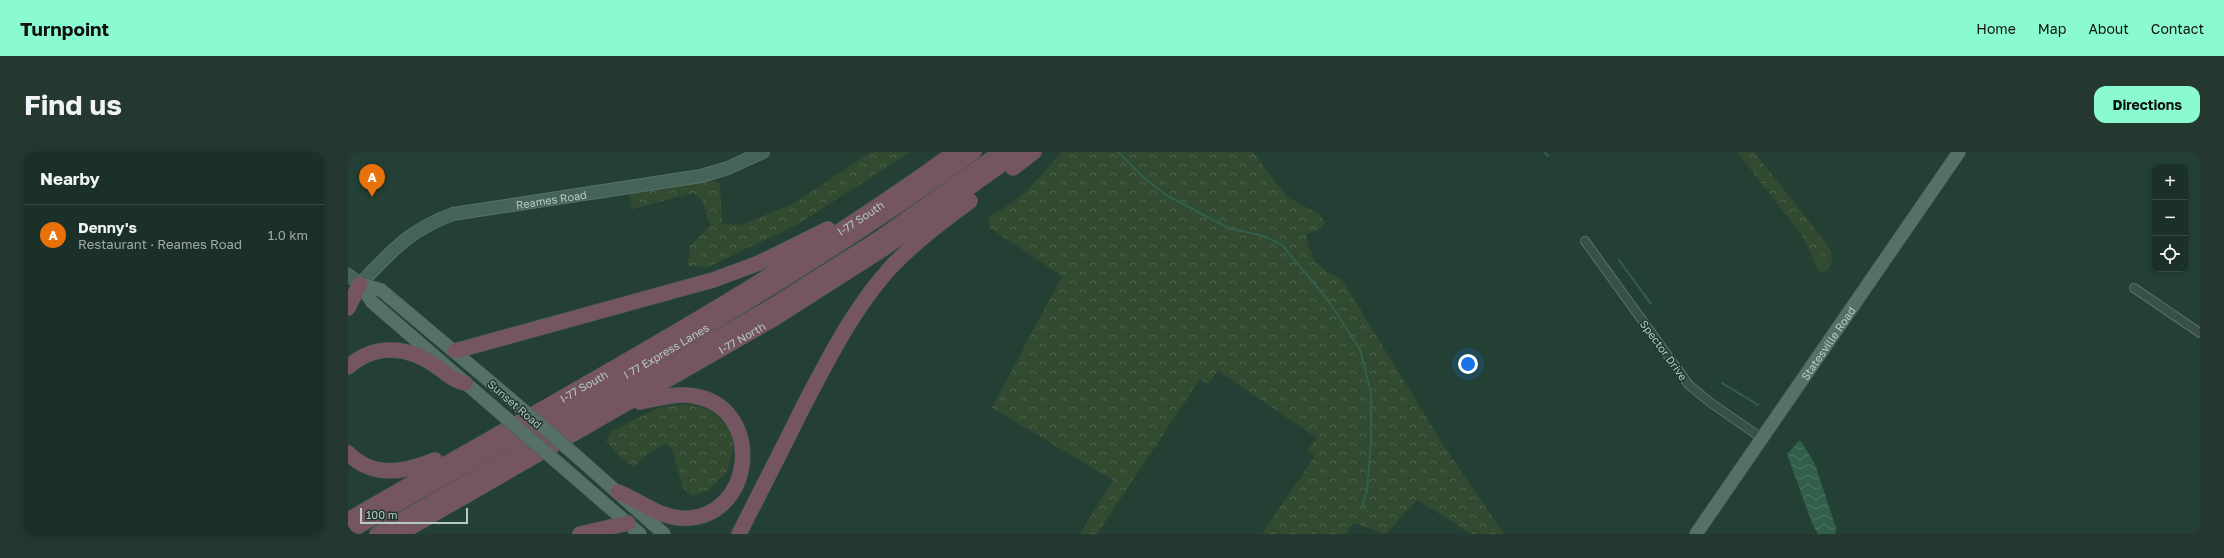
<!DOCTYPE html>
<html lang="en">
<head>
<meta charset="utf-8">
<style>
	:root { --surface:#1b3028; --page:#243830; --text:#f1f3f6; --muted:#a0a9a8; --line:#394b45; --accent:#8afbd1 }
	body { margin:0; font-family:"Golos Text",sans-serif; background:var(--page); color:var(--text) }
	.controls { position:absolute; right:12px; top:12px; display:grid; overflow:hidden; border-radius:8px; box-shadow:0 2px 6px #0003 }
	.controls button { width:36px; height:36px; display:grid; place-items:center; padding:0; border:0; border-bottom:1px solid var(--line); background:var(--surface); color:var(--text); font:20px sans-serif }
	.scale { position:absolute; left:12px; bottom:10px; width:108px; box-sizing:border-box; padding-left:4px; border:2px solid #b5cac3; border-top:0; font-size:11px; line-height:14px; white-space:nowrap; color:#b5cac3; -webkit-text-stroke:3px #1d352c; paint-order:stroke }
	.you { position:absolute; left:1120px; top:212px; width:14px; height:14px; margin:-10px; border:3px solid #fff; border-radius:50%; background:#1a73e8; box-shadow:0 0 0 6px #1a73e833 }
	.badge { display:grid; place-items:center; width:26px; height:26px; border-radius:50%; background:var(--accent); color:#fff; font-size:13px; font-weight:700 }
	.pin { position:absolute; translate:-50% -33px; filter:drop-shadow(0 1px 2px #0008) }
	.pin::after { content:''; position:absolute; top:21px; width:14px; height:12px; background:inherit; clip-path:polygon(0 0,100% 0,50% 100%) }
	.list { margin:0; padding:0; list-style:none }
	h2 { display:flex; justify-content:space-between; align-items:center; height:52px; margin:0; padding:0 16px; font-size:17px }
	h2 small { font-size:13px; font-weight:400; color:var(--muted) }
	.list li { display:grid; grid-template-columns:26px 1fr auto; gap:12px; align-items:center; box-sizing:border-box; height:60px; padding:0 16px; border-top:1px solid var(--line) }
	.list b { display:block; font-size:15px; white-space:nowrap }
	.list p { margin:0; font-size:13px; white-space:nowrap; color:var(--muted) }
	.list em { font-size:13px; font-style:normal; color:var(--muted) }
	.icon { flex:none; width:22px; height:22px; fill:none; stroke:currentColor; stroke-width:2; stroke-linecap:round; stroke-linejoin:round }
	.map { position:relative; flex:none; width:1852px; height:382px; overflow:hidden; border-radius:12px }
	header { display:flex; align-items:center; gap:24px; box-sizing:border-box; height:56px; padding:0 20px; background:var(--accent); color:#111 }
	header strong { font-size:19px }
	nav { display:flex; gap:22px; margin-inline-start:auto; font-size:14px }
	.intro { display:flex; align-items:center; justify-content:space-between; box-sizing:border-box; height:96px; padding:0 24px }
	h1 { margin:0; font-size:28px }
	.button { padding:10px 18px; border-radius:12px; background:var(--accent); color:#111; font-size:14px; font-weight:700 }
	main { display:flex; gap:24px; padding:0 24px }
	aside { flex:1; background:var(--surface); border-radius:12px; box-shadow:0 2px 6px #0003 }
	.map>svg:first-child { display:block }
</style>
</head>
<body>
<header>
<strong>Turnpoint</strong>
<nav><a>Home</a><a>Map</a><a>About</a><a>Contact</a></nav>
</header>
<div class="intro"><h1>Find us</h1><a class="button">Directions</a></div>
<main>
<aside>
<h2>Nearby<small></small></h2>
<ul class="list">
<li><span class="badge" style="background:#e8710a">A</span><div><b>Denny's</b><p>Restaurant · Reames Road</p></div><em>1.0 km</em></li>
</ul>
</aside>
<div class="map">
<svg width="1852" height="382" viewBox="0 0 1852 382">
	<defs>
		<pattern id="forest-crowns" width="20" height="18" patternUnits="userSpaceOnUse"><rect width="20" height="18" fill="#314a30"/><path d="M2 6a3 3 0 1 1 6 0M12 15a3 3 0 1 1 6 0" fill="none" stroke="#4d634c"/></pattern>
		<pattern id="water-waves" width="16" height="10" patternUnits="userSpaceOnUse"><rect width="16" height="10" fill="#315f4c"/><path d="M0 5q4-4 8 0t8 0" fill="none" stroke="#4d7564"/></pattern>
	</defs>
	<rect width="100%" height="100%" fill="#244035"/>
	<!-- forest -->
	<path fill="url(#forest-crowns)" d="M523 0H562L452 71 360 115 340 114 342 94 362 73 354 48 345 41 284 57 281 42 363 28 372 32 374 72 392 73 445 52Z
		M713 0H905L939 45 971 62 977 70 973 77 958 82C963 109 970 116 994 128L1096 294 1156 382H1124L1069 348 1038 382 1006 371 998 382H914L967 304 959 299 969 286 870 219 860 232 852 227 749 382H732L765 328 644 256 714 124 642 76 641 64C672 50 692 26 713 0Z
		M1389 0H1406L1479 92C1485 103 1486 109 1479 119L1471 120 1454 83Z
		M340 252 363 258 381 276 386 295 379 320 361 338 344 344 335 336 324 297 318 291 302 300 286 315 271 304 258 289 264 279 312 255Z"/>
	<!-- water -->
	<path fill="url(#water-waves)" d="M1452 288 1467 312 1488 376 1487 382H1470L1464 371 1439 302Z"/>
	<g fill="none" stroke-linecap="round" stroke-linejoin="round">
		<!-- stream -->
		<path stroke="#315f4c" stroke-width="2" d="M770 0 795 25 818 43 880 76 916 84 934 93 979 147 1012 197 1023 241V291L1019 338 1014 356
			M1196 0 1200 4
			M1271 108 1303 152
			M1374 231 1410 253"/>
		<defs>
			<path id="street" d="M1237 89 1341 233 1363 251 1415 287
				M1786 136 1852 181"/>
			<g id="secondary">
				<path id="s1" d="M0 123 12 132C44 99 61 78 105 62L353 24 380 16 415 0"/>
			</g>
			<g id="primary">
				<path d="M12 132 33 138 159 244"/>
				<path d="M12 132 24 150 143 253"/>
				<path d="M233 308 316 382"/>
				<path d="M217 317 292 382"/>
				<path id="s2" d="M1348 382 1611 0"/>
			</g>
			<g id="highway">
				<path d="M665 16 686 0"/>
				<path d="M0 156 12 132"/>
				<path d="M107 199 365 128 411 111 480 77"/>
				<path d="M0 215C27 191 60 194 88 214 98 221 106 229 117 231"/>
				<path d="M0 301C25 327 58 320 87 308"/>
				<path d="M270 340C291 348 309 364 332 366 406 371 419 256 346 244 328 241 310 246 292 250"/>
				<path id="s3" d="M0 368C205 249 415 139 607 0"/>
				<path id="s4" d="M0 380C212 258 428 144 626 0"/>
				<path d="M29 382 421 156 532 86 653 0"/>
				<path id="s5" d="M51 382 427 166 538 95 671 0"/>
				<path d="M232 382 280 371"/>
				<path d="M391 382C412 340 434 298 455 255 481 206 505 157 543 115 567 90 594 70 622 49"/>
			</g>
		</defs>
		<!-- street casing -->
		<use href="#street" stroke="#597068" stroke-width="10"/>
		<!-- secondary casing -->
		<use href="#secondary" stroke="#597068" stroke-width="14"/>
		<!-- primary casing -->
		<use href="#primary" stroke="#455c53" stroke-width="14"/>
		<!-- highway casing -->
		<use href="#highway" stroke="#435a52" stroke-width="16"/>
		<!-- street -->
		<use href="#street" stroke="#395047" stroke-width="8"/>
		<!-- secondary -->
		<use href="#secondary" stroke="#466359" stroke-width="12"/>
		<!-- primary -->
		<use href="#primary" stroke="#577066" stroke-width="13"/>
		<!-- highway -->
		<use href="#highway" stroke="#765562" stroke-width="15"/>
		<defs>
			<path id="primary-bridge" d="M159 244 233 308
				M143 253 217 317"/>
		</defs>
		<!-- primary-bridge casing -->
		<use href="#primary-bridge" stroke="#455c53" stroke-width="14" stroke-linecap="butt"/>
		<!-- primary-bridge -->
		<use href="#primary-bridge" stroke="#577066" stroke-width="13"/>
	</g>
	<g text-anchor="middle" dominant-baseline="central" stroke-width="3" stroke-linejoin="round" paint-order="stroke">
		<!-- street labels -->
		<g font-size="11" fill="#b5cac3" stroke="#1d352c">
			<text stroke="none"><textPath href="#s1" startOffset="232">Reames Road</textPath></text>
			<text stroke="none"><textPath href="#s3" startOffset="595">I-77 South</textPath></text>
			<text stroke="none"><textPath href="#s5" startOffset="395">I-77 North</textPath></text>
			<text stroke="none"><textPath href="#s2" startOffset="232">Statesville Road</textPath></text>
			<text transform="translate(1316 198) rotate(54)">Spector Drive</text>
			<text stroke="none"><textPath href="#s4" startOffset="366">I 77 Express Lanes</textPath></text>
			<text stroke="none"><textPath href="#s3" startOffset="271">I-77 South</textPath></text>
			<text transform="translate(167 252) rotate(41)">Sunset Road</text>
		</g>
	</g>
</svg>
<div class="controls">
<button>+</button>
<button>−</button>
<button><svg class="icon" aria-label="locate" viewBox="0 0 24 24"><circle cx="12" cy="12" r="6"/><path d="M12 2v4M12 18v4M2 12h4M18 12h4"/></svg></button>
</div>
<div class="scale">100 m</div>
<div class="you"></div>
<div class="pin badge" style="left:24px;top:45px;background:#e8710a">A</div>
</div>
</main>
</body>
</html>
